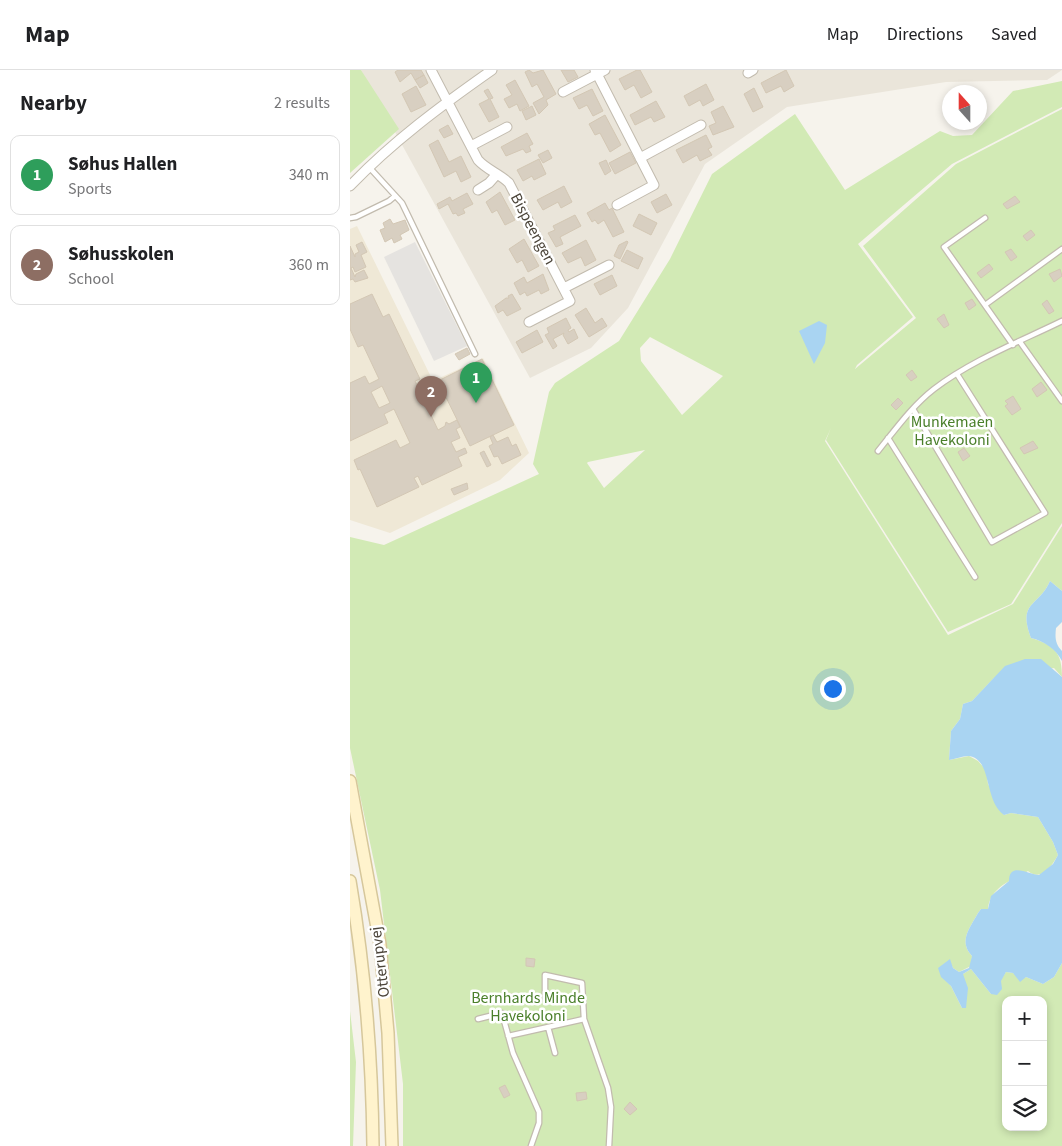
<!DOCTYPE html>
<html lang="en">
<head>
<meta charset="utf-8">
<style>
	:root { --surface:#fff; --page:#f6f6f6; --text:#202124; --muted:#757577; --line:#e0e0e0; --accent:#fc3f1d }
	body { margin:0; font-family:"Source Sans 3",sans-serif; background:var(--page); color:var(--text) }
	.controls { position:absolute; right:15px; bottom:15px; display:grid; overflow:hidden; border-radius:10px; box-shadow:0 2px 8px #0003 }
	.controls button { width:45px; height:45px; display:grid; place-items:center; padding:0; border:0; border-bottom:1px solid var(--line); background:var(--surface); color:var(--text); font:25px sans-serif }
	.compass { position:absolute; left:592px; top:15px; width:45px; height:45px; border-radius:50%; background:var(--surface); box-shadow:0 2px 8px #0003; rotate:339deg }
	.you { position:absolute; left:482px; top:618px; width:18px; height:18px; margin:-12px; border:4px solid #fff; border-radius:50%; background:#1a73e8; box-shadow:0 0 0 8px #1a73e833 }
	.badge { display:grid; place-items:center; width:32px; height:32px; border-radius:50%; background:var(--accent); color:#fff; font-size:16px; font-weight:700 }
	.pin { position:absolute; translate:-50% -41px; filter:drop-shadow(0 1px 2px #0008) }
	.pin::after { content:''; position:absolute; top:26px; width:18px; height:15px; background:inherit; clip-path:polygon(0 0,100% 0,50% 100%) }
	.list { margin:0; padding:0; list-style:none }
	h2 { display:flex; justify-content:space-between; align-items:center; height:65px; margin:0; padding:0 20px; font-size:21px }
	h2 small { font-size:16px; font-weight:400; color:var(--muted) }
	.list li { display:grid; grid-template-columns:32px 1fr auto; gap:15px; align-items:center; box-sizing:border-box; height:80px; margin:0 10px 10px; padding:0 10px; border:1px solid var(--line); border-radius:10px }
	.list b { display:block; font-size:19px; white-space:nowrap }
	.list p { margin:0; font-size:16px; white-space:nowrap; color:var(--muted) }
	.list em { font-size:16px; font-style:normal; color:var(--muted) }
	.icon { flex:none; width:28px; height:28px; fill:none; stroke:currentColor; stroke-width:2; stroke-linecap:round; stroke-linejoin:round }
	.map { position:relative; flex:none; width:712px; height:1076px; overflow:hidden }
	header { display:flex; align-items:center; gap:30px; box-sizing:border-box; height:70px; padding:0 25px; background:var(--surface); border-bottom:1px solid var(--line) }
	header strong { font-size:24px }
	nav { display:flex; gap:28px; margin-inline-start:auto; font-size:18px }
	main { display:flex }
	aside { flex:1; background:var(--surface) }
	.map>svg:first-child { display:block }
</style>
</head>
<body>
<header>
<strong>Map</strong>
<nav><a>Map</a><a>Directions</a><a>Saved</a></nav>
</header>
<main>
<aside>
<h2>Nearby<small>2 results</small></h2>
<ul class="list">
<li><span class="badge" style="background:#2e9e5b">1</span><div><b>Søhus Hallen</b><p>Sports</p></div><em>340 m</em></li>
<li><span class="badge" style="background:#8d6e63">2</span><div><b>Søhusskolen</b><p>School</p></div><em>360 m</em></li>
</ul>
</aside>
<div class="map">
<svg width="712" height="1076" viewBox="0 0 712 1076">
	<rect width="100%" height="100%" fill="#f6f3ec"/>
	<!-- residential -->
	<path fill="#eae5da" d="M11 0H712L697 10 596 12 437 37 355 94 278 238 241 278 180 308Z"/>
	<!-- education -->
	<path fill="#efe8d6" d="M7 156 83 311 133 288 179 383 150 410 40 463 0 450V159Z"/>
	<!-- green -->
	<path fill="#d2eab5" fill-rule="evenodd" d="M0 0H11L49 59 0 103Z
		M712 11V37L602 94 508 174 563 247 507 295 505 299 566 248 513 176 606 94 712 39V453L661 534 598 562 476 370 481 358 475 371 598 565 663 534 712 456V521L700 511C689 537 667 531 681 568 705 575 712 583 712 607L704 598 644 608 622 631 613 634 610 649 601 661 599 690 619 686 628 691 636 700 638 714 654 745 661 743 688 747 703 772 708 785C702 796 691 812 678 801 662 810 640 817 638 839H631L628 843C620 858 608 871 622 886L621 896 609 902 603 898 601 894 597 892 593 895 594 908 601 916 612 938 613 904 621 899 641 924 656 902 663 903 672 909 676 907 693 914 704 907 712 893V1076H53V1014L30 820 0 678V467L34 475 189 404 183 394 199 322 205 313 269 271 320 189 362 104 445 44 495 120 590 61 603 66 622 65 663 21ZM300 267 373 306 332 345 291 291 290 278ZM295 380 254 418 237 393 238 392ZM656 930H693V1057H656Z
		M0 941 6 992 3 1076H0Z"/>
	<!-- parking -->
	<path fill="#e5e3e0" d="M65 172 117 276 84 291 34 187Z"/>
	<!-- water -->
	<path fill="#a9d4f2" d="M469 251 477 255 475 273 464 294 449 261Z
		M700 511 712 521V552L706 558C705 567 705 574 712 581V591C706 579 694 571 681 568 667 531 689 537 700 511Z
		M675 589H691L712 607V893L704 907 693 914 676 907 670 912 663 903 656 902 651 911 652 919 647 925 641 924 621 899 613 904 618 918 616 938H612L601 916 591 907 588 898 600 889 603 898 609 902 619 898 622 886C608 871 620 858 628 843L631 839H638L641 826 659 811C659 791 680 805 689 805L703 794 708 785 703 772 688 747 661 743 654 745C633 730 643 688 618 686 613 686 605 689 599 690L601 661 610 649 613 634 622 631 655 596Z"/>
	<!-- building -->
	<path fill="#d8cfc1" stroke="#d3c7b4" fill-rule="evenodd" d="M48 0H71L74 5 65 10 61 3 50 12 45 2Z
		M179 0 183 3 193 0 206 24 196 30 198 35 189 44 183 33 194 27 187 14 182 17 175 2Z
		M211 0H224L228 7 218 12Z
		M287 0H290L302 22 291 28 284 15 275 20 269 9Z
		M436 0 444 16 434 22 431 16 416 23 411 13Z
		M74 5 78 13 70 18 65 10Z
		M165 10 179 36 170 41 167 34 159 38 154 29 162 25 156 15Z
		M356 14 364 30 353 36 350 30 339 36 334 26Z
		M66 16 76 35 61 42 52 24Z
		M404 18 413 37 403 42 394 24Z
		M138 19 143 28 140 29 149 47 139 52 129 34 139 29 134 21Z
		M242 19 253 41 243 46 237 35 229 39 223 28Z
		M306 31 315 47 304 52 301 47 285 55 280 45Z
		M182 36 186 45 176 50 172 41Z
		M373 36 384 57 363 65 359 56 366 53 361 42Z
		M255 45 271 75 260 82 250 63 245 65 239 54Z
		M98 55 103 64 94 68 89 60Z
		M177 63 183 74 179 76 181 81 176 83 173 79 156 86 151 77Z
		M356 65 362 77 358 79 362 85 350 91 347 85 333 93 326 80Z
		M88 70 99 92 111 86 121 107 111 112 106 101 94 107 79 75Z
		M198 80 202 88 193 93 188 85Z
		M280 82 286 93 265 104 259 93Z
		M189 89 196 104 184 110 182 106 173 111 167 100Z
		M256 90 261 101 255 105 249 93Z
		M214 116 222 132 211 138 208 132 193 140 187 130Z
		M150 122 165 150 155 155 147 140 142 143 136 132Z
		M117 123 123 134 113 139 115 143 108 146 106 143 103 144 98 134 89 139 87 134 100 127 102 131Z
		M316 124 322 135 307 143 301 132Z
		M665 126 670 132 657 139 653 134Z
		M255 133 259 140 262 138 274 162 263 167 254 150 248 154 245 150 242 152 237 143Z
		M289 144 307 153 301 165 283 156Z
		M225 145 231 156 210 167 213 174 206 177 198 163 205 160 203 156Z
		M40 149 43 154 55 150 59 160 50 165 52 169 44 173 42 168 35 172 30 160 35 158 33 153Z
		M681 160 685 165 677 171 673 166Z
		M174 169 189 196 178 202 172 190 167 193 159 179Z
		M236 170 246 190 235 196 231 187 218 193 212 183Z
		M277 171 278 172 270 189 264 186 269 175Z
		M12 172 17 182 11 185 16 197 5 202 3 197 1 198 5 207 6 204 14 200 18 208 5 212 3 209 0 210V176L5 187V184L9 182 6 175Z
		M661 179 667 187 661 191 655 182Z
		M277 180 293 188 288 199 271 191Z
		M639 194 643 199 631 208 627 203Z
		M710 199 712 206 704 212 699 204Z
		M193 204 199 220 191 224 189 220 177 226 175 222 170 225 164 213 174 207 177 213Z
		M262 205 267 216 250 225 244 214Z
		M22 224 33 247 39 244 70 309 65 311 88 360 95 356 96 352 99 354 107 350 110 357 106 359 110 368 101 372 106 382 115 378 117 383 108 387 112 396 72 415 68 406 64 408 69 417 27 437 10 399 8 400 4 390 46 370 50 378 60 373 44 339 34 344 38 353 0 371V313L15 306 19 314 29 309 13 275 8 277 0 259V234ZM32 316 40 333 29 338 21 322Z
		M162 224 171 239 157 246 153 240 148 243 145 236 156 228H159L158 226Z
		M622 229 626 235 619 240 615 233Z
		M697 230 704 241 699 244 692 234Z
		M236 238 245 253 252 248 257 256 239 267 225 245Z
		M594 244 599 255 594 258 587 249Z
		M216 248 221 258 218 260 219 262 224 259 228 268 218 274 213 265 214 263 203 269 207 276 203 279 195 265 199 263 197 258Z
		M187 260 193 272 172 283 166 272Z
		M117 278 120 284 109 290 105 284Z
		M132 289 164 355 120 376 88 311Z
		M562 300 567 307 561 311 556 305Z
		M691 312 697 320 687 327 682 319Z
		M663 326 671 339 662 345 655 336 658 334 655 331Z
		M548 328 553 333 546 340 541 335Z
		M595 347 602 357 599 359 597 357 594 359 589 350Z
		M143 365 147 372 158 367 162 376 166 374 171 385 152 394 148 386 144 387 139 376 143 374 140 367Z
		M683 371 688 378 674 384 670 378Z
		M614 378 620 386 613 391 608 382Z
		M134 381 141 395 137 397 130 383Z
		M117 413 118 419 104 425 101 419Z
		M176 888 185 889 184 897 176 896Z
		M156 923 165 924 164 934H156Z
		M155 1015 160 1025 154 1028 149 1018Z
		M236 1022 237 1029 227 1031 226 1023Z
		M280 1032 287 1039 280 1045 274 1039Z"/>
	<g fill="none" stroke-linecap="round" stroke-linejoin="round">
		<defs>
			<path id="lane" d="M19 97 52 133 125 284
				M0 148 6 147 39 131 45 126
				M635 148 594 177 663 275
				M635 235 712 179
				M670 272 712 331
				M563 339 642 472 695 443 607 304
				M538 368 625 507
				M528 381C545 360 562 336 584 319 622 290 669 272 712 251
				M195 929V905L232 913 234 949 258 1018 261 1037 259 1076
				M128 949 152 943 163 983 189 1042V1053L181 1076
				M198 957 205 983
				M158 966 234 949"/>
			<path id="street" d="M81 0 128 90C137 100 150 104 159 113L220 231 179 252
				M245 0 304 115 267 135
				M398 3 403 0
				M213 22 255 0
				M121 76 157 57
				M290 88 351 55
				M0 116C42 72 92 35 142 0
				M128 120 139 113 147 104
				M214 218 259 195"/>
			<path id="secondary" d="M0 711 30 874 38 963 42 1076
				M0 811C15 899 22 986 23 1076"/>
		</defs>
		<!-- lane casing -->
		<use href="#lane" stroke="#c2bbae" stroke-width="7"/>
		<!-- street casing -->
		<use href="#street" stroke="#c2bbae" stroke-width="11"/>
		<!-- secondary casing -->
		<use href="#secondary" stroke="#d6c79b" stroke-width="14"/>
		<!-- lane -->
		<use href="#lane" stroke="#fff" stroke-width="4.5"/>
		<!-- street -->
		<use href="#street" stroke="#fff" stroke-width="9"/>
		<!-- secondary -->
		<use href="#secondary" stroke="#fff3cd" stroke-width="11"/>
	</g>
	<g text-anchor="middle" dominant-baseline="central" stroke-width="5" stroke-linejoin="round" paint-order="stroke">
		<!-- street labels -->
		<g font-size="16" fill="#4b4439" stroke="#fff">
			<text transform="translate(183 159) rotate(62)">Bispeengen</text>
			<text transform="translate(30 892) rotate(-97)">Otterupvej</text>
		</g>
		<!-- park labels -->
		<g font-size="16" fill="#4a7f2a" stroke="#fff">
			<text x="602" y="352">Munkemaen<tspan x="602" dy="18">Havekoloni</tspan></text>
			<text x="178" y="928">Bernhards Minde<tspan x="178" dy="18">Havekoloni</tspan></text>
		</g>
	</g>
</svg>
<div class="controls">
<button>+</button>
<button>−</button>
<button><svg class="icon" aria-label="layers" viewBox="0 0 24 24"><path d="M12 4l9 5-9 5-9-5zM3 14l9 5 9-5"/></svg></button>
</div>
<svg class="compass" viewBox="-18 -18 36 36"><path d="M0-13l5 13h-10z" fill="#e53935"/><path d="M0 13l5-13h-10z" fill="#757577"/></svg>
<div class="you"></div>
<div class="pin badge" style="left:126px;top:333px;background:#2e9e5b">1</div>
<div class="pin badge" style="left:81px;top:347px;background:#8d6e63">2</div>
</div>
</main>
</body>
</html>
